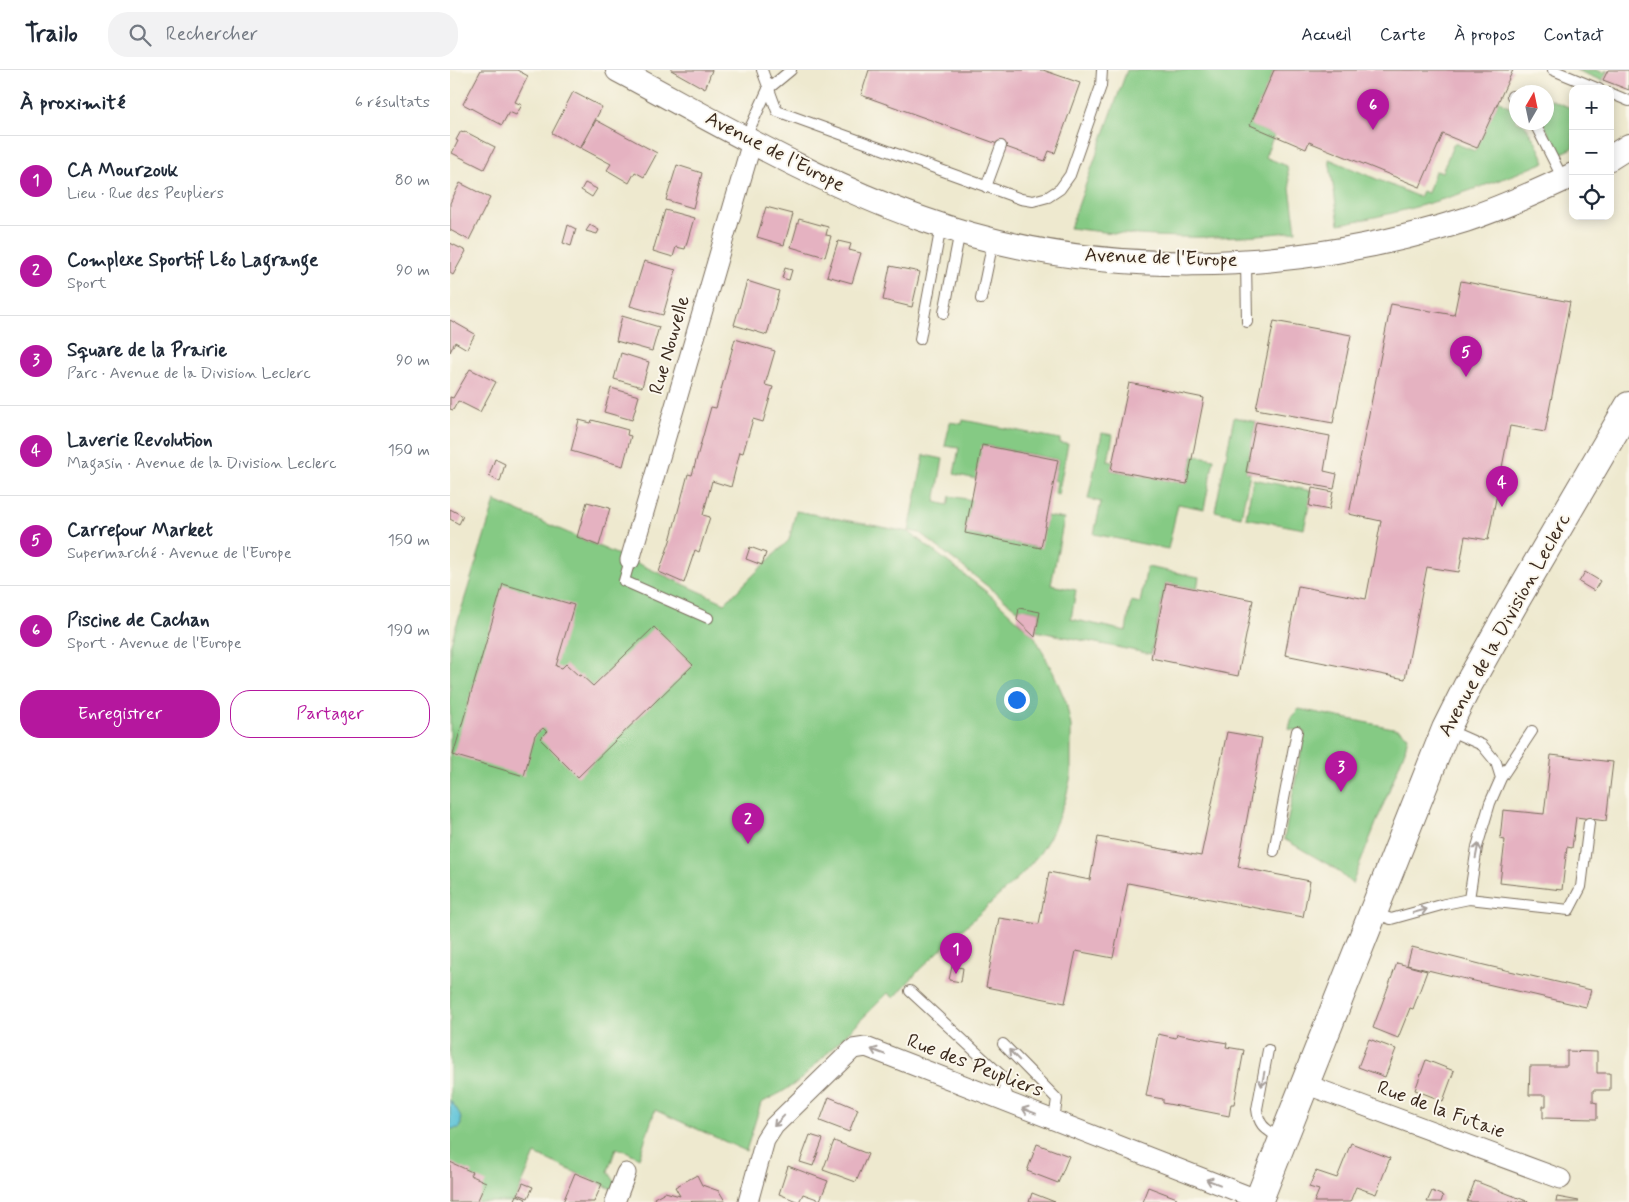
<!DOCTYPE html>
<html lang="fr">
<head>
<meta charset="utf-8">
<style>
	:root { --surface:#fff; --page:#f2f2f3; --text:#1f2937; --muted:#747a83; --line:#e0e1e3; --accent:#b5179e }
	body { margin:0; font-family:Mynerve,sans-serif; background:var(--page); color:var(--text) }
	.controls { position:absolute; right:15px; top:15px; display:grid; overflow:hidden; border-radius:10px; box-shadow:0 2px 12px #0003 }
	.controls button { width:45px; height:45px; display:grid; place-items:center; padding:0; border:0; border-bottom:1px solid var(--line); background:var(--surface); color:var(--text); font:25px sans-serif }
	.compass { position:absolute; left:1059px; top:15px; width:45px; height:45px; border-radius:50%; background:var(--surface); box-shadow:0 2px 12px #0003; rotate:9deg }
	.you { position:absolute; left:566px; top:629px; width:18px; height:18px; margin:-12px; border:4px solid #fff; border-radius:50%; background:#1a73e8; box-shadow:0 0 0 8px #1a73e833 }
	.badge { display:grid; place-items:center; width:32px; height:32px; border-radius:50%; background:var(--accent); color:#fff; font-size:16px; font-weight:700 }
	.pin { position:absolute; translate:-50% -41px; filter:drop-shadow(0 1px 2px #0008) }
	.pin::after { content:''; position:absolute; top:26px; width:18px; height:15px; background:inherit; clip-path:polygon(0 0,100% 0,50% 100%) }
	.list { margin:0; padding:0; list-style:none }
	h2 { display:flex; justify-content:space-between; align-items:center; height:65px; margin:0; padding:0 20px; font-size:21px }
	h2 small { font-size:16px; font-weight:400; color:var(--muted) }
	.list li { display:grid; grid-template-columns:32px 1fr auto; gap:15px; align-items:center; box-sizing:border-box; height:90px; padding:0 20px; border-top:1px solid var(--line) }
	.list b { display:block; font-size:19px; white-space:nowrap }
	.list p { margin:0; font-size:16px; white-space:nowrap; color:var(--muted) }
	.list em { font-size:16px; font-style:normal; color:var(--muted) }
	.actions { display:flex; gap:10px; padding:15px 20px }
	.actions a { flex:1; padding:11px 0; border:1px solid var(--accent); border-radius:20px; text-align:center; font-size:18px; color:var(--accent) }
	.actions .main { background:var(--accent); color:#fff }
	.icon { flex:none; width:28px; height:28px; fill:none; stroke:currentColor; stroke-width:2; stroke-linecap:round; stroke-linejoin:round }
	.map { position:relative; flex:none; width:1179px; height:1132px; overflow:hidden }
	header { display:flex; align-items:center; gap:30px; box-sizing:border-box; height:70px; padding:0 25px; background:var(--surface); border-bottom:1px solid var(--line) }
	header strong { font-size:24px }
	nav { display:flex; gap:28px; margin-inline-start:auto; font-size:18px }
	.search { width:350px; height:45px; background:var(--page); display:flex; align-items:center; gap:12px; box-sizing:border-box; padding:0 18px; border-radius:20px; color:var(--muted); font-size:19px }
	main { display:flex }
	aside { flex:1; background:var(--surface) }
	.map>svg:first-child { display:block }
</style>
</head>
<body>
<header>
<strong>Trailo</strong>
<div class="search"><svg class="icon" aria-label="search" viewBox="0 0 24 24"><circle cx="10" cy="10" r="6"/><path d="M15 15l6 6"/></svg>Rechercher</div>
<nav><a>Accueil</a><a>Carte</a><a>À propos</a><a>Contact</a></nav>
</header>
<main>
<aside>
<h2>À proximité<small>6 résultats</small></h2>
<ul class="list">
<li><span class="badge">1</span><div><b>CA Mourzouk</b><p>Lieu · Rue des Peupliers</p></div><em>80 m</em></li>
<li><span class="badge">2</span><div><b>Complexe Sportif Léo Lagrange</b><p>Sport</p></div><em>90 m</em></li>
<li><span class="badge">3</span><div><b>Square de la Prairie</b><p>Parc · Avenue de la Division Leclerc</p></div><em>90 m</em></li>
<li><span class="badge">4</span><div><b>Laverie Revolution</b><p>Magasin · Avenue de la Division Leclerc</p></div><em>150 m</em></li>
<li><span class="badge">5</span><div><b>Carrefour Market</b><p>Supermarché · Avenue de l'Europe</p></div><em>150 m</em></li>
<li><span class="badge">6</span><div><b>Piscine de Cachan</b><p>Sport · Avenue de l'Europe</p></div><em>190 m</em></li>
</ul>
<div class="actions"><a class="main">Enregistrer</a><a>Partager</a></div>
</aside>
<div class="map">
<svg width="1179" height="1132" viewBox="0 0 1179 1132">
	<rect width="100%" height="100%" fill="#fbf7ec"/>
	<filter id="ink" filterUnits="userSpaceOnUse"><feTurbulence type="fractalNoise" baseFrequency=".02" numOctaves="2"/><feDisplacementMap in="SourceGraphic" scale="10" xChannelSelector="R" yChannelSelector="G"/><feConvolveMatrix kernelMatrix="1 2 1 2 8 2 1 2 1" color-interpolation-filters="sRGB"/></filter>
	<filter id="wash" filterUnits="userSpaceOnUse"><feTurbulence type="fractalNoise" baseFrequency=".0096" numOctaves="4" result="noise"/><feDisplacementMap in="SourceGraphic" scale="20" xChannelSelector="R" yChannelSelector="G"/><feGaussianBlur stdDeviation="1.12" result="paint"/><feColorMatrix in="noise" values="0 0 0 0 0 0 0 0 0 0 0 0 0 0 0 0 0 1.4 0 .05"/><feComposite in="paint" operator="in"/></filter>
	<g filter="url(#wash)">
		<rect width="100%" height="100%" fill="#eee9cf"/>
		<!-- green -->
		<path fill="#85ca84" stroke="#607a51" d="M677 0H824L801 55 824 65 815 87 837 96 846 161C771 171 695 168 620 158Z
			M1126 0H1146L1154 3 1156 0H1158L1153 11Z
			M1097 28 1123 39V78L1110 84 1093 53 1096 52Z
			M1049 30 1057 35 1066 44V52L1073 53 1075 55 1086 72 1095 92C1028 120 960 142 889 154L879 89 969 127 972 121 978 123 985 101 992 102 1004 73 1025 81Z
			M784 347 806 352 796 402 800 403 791 447 765 441Z
			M513 350 610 369V373L618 374 608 425 605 424 607 411 604 410 608 390 533 375 526 409 504 404 509 378 495 376 500 352 512 354Z
			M652 363 663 365 658 391 663 392 661 400 737 414 743 385 764 389 754 439 728 434 718 479 644 464 651 432 638 429Z
			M474 385 493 389 485 432 498 435 500 426 522 430 515 463 590 478 597 446 614 449 601 515 626 520 621 549 676 561 681 531 690 533 697 497 749 507 747 519 716 513 701 584 586 561 590 542 570 538 569 541 470 463 459 461Z
			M803 409 862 421 854 459 796 448Z
			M45 431 180 490 275 533 339 470 346 441 459 462 538 523 585 567 604 604 616 632 621 656V706L615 731 601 765 590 783 571 805 470 899 444 928 438 923 349 1011 332 1022 311 1033 296 1081 205 1040 189 1088 178 1082 166 1078 158 1101 165 1112 162 1119 85 1084 64 1132H0V576Z
			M849 639 948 659 958 666 955 680 902 814 886 799 834 769 855 662 839 659 842 646Z"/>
		<!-- water -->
		<path fill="#5ac2d7" stroke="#4a767a" d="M0 1030C7 1039 14 1047 10 1058L0 1059Z"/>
		<g id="blocks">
			<!-- building -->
			<path fill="#e5b2c1" d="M31 0H67L78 6 65 32 72 35 66 45 59 42 52 55 13 34Z
				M221 0H262L255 19Z
				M419 0H593L630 13 605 83 599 81 595 91 411 25Z
				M824 0H1063L1027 78 993 64 970 117 859 72 856 79 800 55Z
				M1158 0H1179V20L1153 10Z
				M123 22 152 37 130 78 102 63Z
				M146 50 207 83 194 107 185 102 179 113 157 100 161 94 131 78Z
				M11 61 14 62V61L45 77 34 99 2 83 8 71 6 70Z
				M227 95 252 103 243 138 216 130Z
				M10 113 40 128 19 170 0 160V133Z
				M135 113 147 119 142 127 131 120Z
				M316 137 343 144 334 175 307 167Z
				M215 140 244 148 235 179 226 177 223 187 203 181Z
				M349 149 378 157 376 165 381 166 375 187 341 177Z
				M118 155 126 159 121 176 113 173Z
				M140 155 149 160 147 164 136 161Z
				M388 171 401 174 399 180 411 183 402 213 377 206Z
				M0 173 16 181 3 205 0 203Z
				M194 191 226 200 213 245 180 236Z
				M440 196 470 202 462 237 433 230Z
				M335 198 342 200 339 210 332 208Z
				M297 211 329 221 317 265 284 255Z
				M1011 211 1120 232 1095 362 1060 356 1038 470 1015 466 1009 502 977 497 955 609 835 585 848 516 916 529 931 451 899 444 941 234 1004 245Z
				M172 246 209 257 202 281 166 271Z
				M0 250 25 264 17 279 5 272 0 282Z
				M824 251 901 265 883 353 806 339Z
				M285 269 325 281 315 315 323 317 313 352 303 349 293 383 290 382 281 417 262 411 253 445 260 447 249 482 245 480 234 513 209 502 220 471 238 404 242 405 261 337 266 338Z
				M171 283 199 292 192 317 164 309Z
				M20 299 46 312 30 342 8 331 3 340 0 339V327L3 328Z
				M679 313 754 328 737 414 661 400Z
				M161 318 189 326 182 350 154 342Z
				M129 350 141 353 142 350 178 360 177 365 181 366 173 396 121 381Z
				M806 352 880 366 874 401 887 404 884 419 796 402Z
				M532 375 608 390 591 478 515 463Z
				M45 389 55 394 50 412 39 406Z
				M862 418 883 422 879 440 859 436Z
				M137 432 160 438 149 476 127 467Z
				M0 439 13 446 9 454 0 449Z
				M300 477 316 483 312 495 296 489Z
				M1135 502 1150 511 1144 521 1129 512Z
				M716 513 803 530 788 606 701 588Z
				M53 514 124 535 106 596 112 598 116 594 129 606 131 605 143 616 204 557 243 595 128 707 90 669 97 662 93 658 85 665 74 706 3 685Z
				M569 538 590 542 585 567 567 550Z
				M777 662 812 668 788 797 860 811 853 847 678 813 663 888 626 881 615 933 536 917 549 848 589 854 599 802 640 810 648 767 751 786Z
				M1101 685 1163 692 1156 751 1126 747 1122 778 1117 777 1112 820 1050 813 1055 770 1050 769 1053 740 1094 744Z
				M962 877 1034 895 1141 920 1136 937 990 903 957 895Z
				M947 893 977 901 963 939 960 938 948 968 923 958Z
				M502 896 513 898 511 912 499 910Z
				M708 964 726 968 727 964 777 973 776 977 794 980 784 1034H781L779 1046 713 1033V1029L696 1026Z
				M919 969 946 979 935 1007 908 997Z
				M1117 981 1147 982V1003H1160V1020H1143V1032L1147 1033V1049L1093 1048V1036H1096V1025H1079L1080 996H1117Z
				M976 990 1004 1001 993 1031 965 1020Z
				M379 1027 408 1039 399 1062 370 1051Z
				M360 1065 373 1069 363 1096 350 1092Z
				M384 1071 418 1084 406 1112 373 1100Z
				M901 1073 940 1088 926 1124 906 1117 900 1132H864L869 1120 859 1117 866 1101 887 1108Z
				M587 1074 619 1086 608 1113 577 1101Z
				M0 1092 22 1102 20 1105 36 1112 27 1132H0Z
				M338 1096 378 1111 370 1130 353 1124 349 1132 329 1124Z
				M125 1103 152 1114 144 1132H113Z
				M247 1105 252 1115 269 1121 275 1131 206 1132 204 1128 215 1122 230 1126 225 1117Z
				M1025 1111 1079 1132H1017Z
				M73 1113 83 1117 78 1128 68 1124Z
				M698 1117 727 1128 725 1132H692Z
				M982 1121 993 1126 991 1132H977Z
				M582 1123 605 1132H579Z
				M67 1125 76 1129 74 1132H64Z
				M1107 1127 1129 1131V1132H1106Z"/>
		</g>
	</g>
	<g filter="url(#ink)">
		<use href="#blocks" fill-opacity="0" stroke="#7a6d5c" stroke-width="1"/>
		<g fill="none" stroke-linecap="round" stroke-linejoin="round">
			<defs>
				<path id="service" d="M312 0 327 41 571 129 583 131 598 127 610 119 620 105 651 16 652 0
					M1103 0 1149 19
					M1160 23 1179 31
					M1062 26 1066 30
					M1084 52 1113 109
					M295 69 318 19 341 0
					M536 117 551 76
					M796 191 797 252
					M531 229 543 171
					M494 243 510 161
					M470 269 491 156
					M180 490 174 511 258 548
					M996 659 1032 675 1046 692 1051 708 1040 733 1027 777 1019 829
					M1051 708 1082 661
					M824 781 847 661
					M924 843 941 849 995 834 1019 829 1119 840 1131 817 1139 753
					M460 921 552 1006 559 1033
					M553 974 607 1029 604 1050
					M818 980 807 1039C809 1058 817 1059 832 1070"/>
				<path id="minor" d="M180 490 302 72
					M855 1014 1111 1109
					M165 1132 176 1103
					M298 1132 315 1070 324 1056 403 979 416 977 809 1130"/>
				<path id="tertiary" d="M168 0C268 53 365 111 472 149 645 211 841 205 1015 150 1052 138 1087 122 1123 105
					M1160 88 1179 76"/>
				<path id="secondary" d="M808 1132 996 659 1018 615 1067 528 1179 336"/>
			</defs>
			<!-- service casing -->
			<use href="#service" stroke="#7a6d5c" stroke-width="12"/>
			<!-- minor casing -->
			<use href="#minor" stroke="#7a6d5c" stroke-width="21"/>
			<!-- tertiary casing -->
			<use href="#tertiary" stroke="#7a6d5c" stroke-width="26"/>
			<!-- secondary casing -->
			<use href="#secondary" stroke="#7a6d5c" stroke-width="30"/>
			<!-- service -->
			<use href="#service" stroke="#fff" stroke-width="10"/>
			<!-- minor -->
			<use href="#minor" stroke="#fff" stroke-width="19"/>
			<!-- tertiary -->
			<use href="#tertiary" stroke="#fff" stroke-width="24"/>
			<!-- secondary -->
			<use href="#secondary" stroke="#fff" stroke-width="28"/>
		</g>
		<!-- one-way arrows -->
		<defs><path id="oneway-shaft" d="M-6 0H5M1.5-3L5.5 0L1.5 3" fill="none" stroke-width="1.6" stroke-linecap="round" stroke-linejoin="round" transform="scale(1.25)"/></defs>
		<g stroke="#a79f9a">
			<use href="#oneway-shaft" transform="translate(1027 781) rotate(-79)"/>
			<use href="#oneway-shaft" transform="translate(970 841) rotate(-15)"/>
			<use href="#oneway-shaft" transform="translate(428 982) rotate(-159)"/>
			<use href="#oneway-shaft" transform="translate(564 985) rotate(-134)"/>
			<use href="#oneway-shaft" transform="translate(813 1009) rotate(101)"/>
			<use href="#oneway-shaft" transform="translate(579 1041) rotate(-159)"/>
			<use href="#oneway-shaft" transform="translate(329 1051) rotate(134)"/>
			<use href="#oneway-shaft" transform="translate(763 1112) rotate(-159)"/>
		</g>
	</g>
	<g text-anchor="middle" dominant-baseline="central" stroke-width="4" stroke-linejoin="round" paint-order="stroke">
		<!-- street labels -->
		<g font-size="20" fill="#3b2a1e" stroke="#fbf7ec">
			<text transform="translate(325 82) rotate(27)">Avenue de l'Europe</text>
			<text transform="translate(711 188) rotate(2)">Avenue de l'Europe</text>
			<text transform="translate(220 275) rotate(-74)">Rue Nouvelle</text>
			<text transform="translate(1055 555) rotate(-61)">Avenue de la Division Leclerc</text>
			<text transform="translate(525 996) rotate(21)">Rue des Peupliers</text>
			<text transform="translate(991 1040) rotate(20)">Rue de la Futaie</text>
		</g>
	</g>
</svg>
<div class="controls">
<button>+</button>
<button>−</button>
<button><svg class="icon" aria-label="locate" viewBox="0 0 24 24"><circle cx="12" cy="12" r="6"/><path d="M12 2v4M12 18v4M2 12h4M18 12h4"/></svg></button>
</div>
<svg class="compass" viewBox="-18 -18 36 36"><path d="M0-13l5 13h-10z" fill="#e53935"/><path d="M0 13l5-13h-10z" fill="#747a83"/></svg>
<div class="you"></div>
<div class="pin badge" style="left:506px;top:904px">1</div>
<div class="pin badge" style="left:298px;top:774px">2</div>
<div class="pin badge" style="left:891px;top:722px">3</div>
<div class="pin badge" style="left:1052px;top:437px">4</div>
<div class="pin badge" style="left:1016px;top:307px">5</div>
<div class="pin badge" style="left:923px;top:60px">6</div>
</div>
</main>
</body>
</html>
